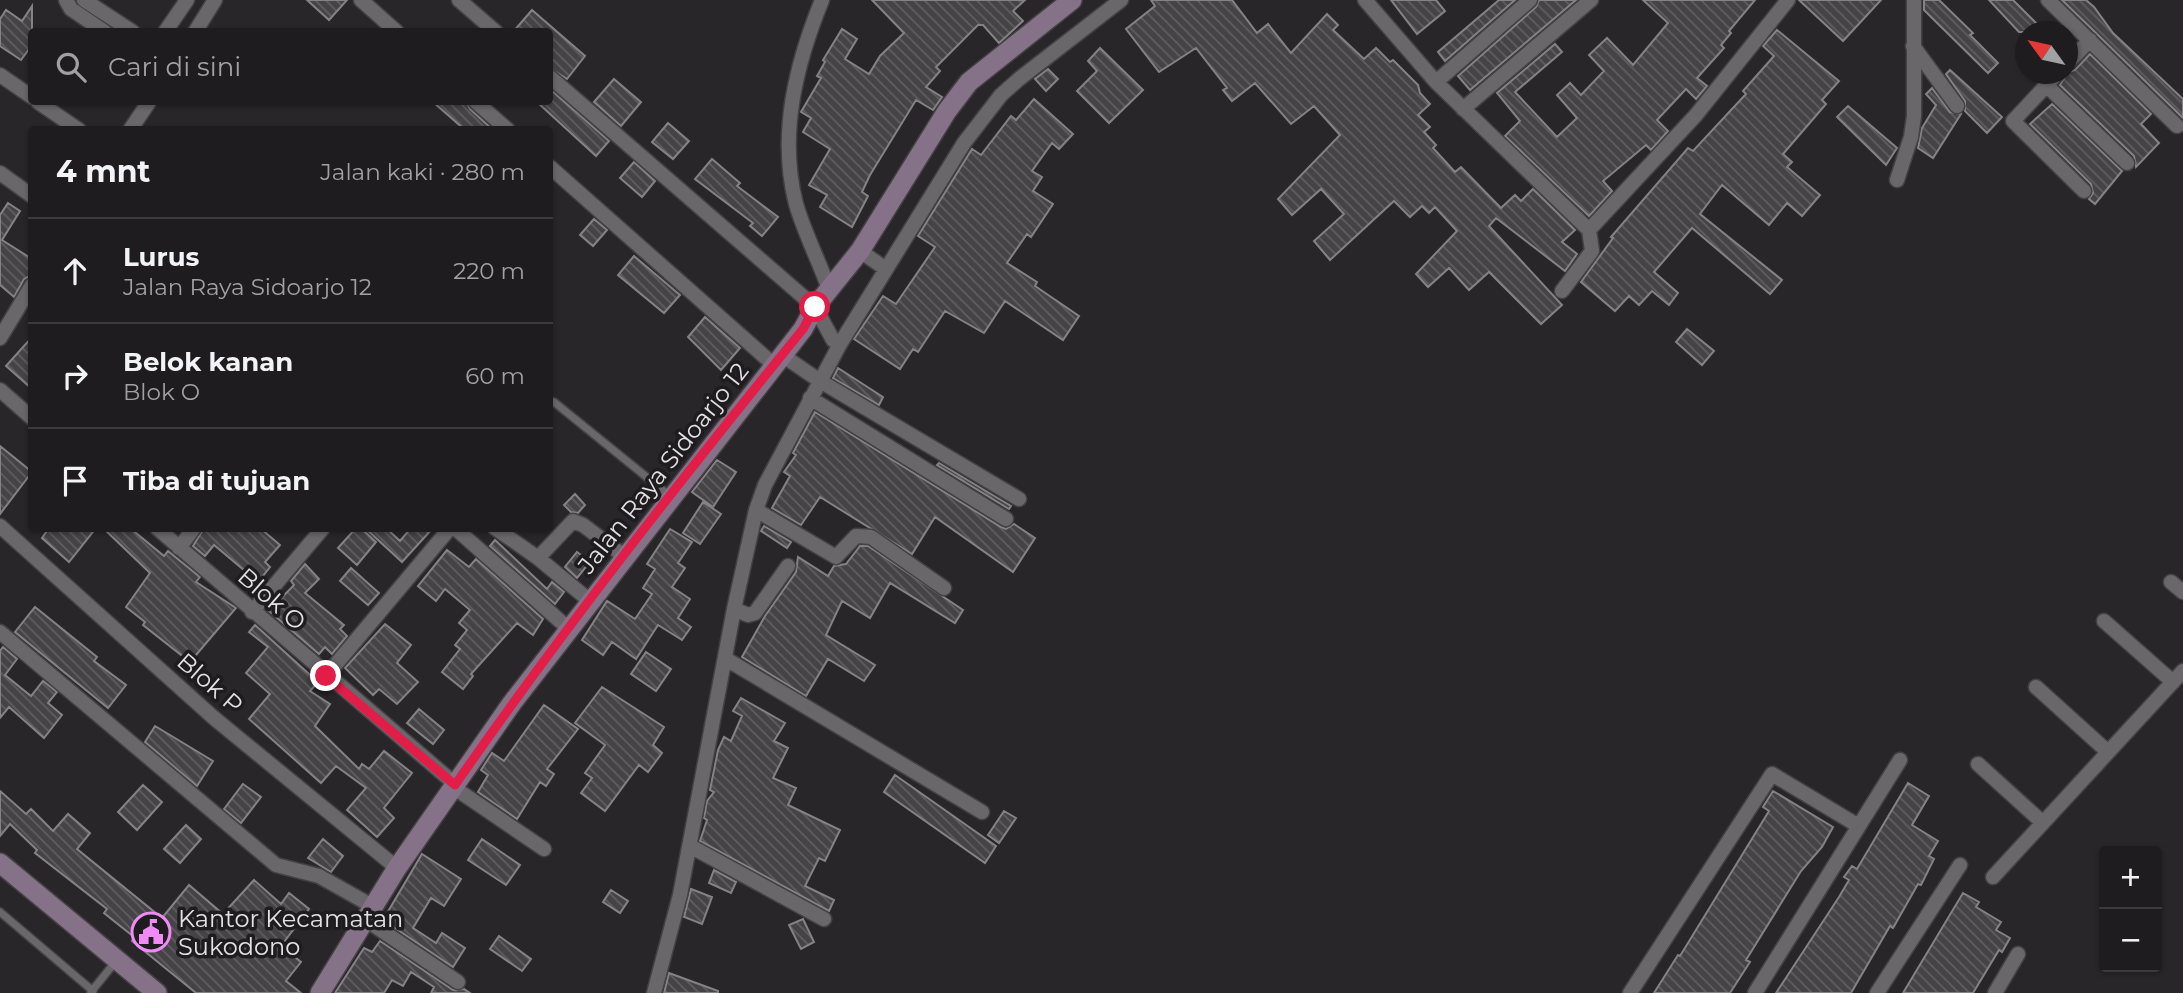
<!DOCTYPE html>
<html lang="id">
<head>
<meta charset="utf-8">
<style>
	:root { --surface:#1f1c1f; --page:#2c292c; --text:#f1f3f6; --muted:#a1a1a4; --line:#3c3a3d }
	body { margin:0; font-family:Montserrat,sans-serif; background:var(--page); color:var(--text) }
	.controls { position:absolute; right:21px; bottom:21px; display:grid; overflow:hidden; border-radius:7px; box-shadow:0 2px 5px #0004 }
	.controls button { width:63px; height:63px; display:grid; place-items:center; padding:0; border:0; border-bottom:2px solid var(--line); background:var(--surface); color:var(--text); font:35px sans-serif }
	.compass { position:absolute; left:2015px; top:21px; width:63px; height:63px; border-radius:50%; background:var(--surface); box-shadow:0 2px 5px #0004; rotate:303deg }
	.stop { position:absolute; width:21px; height:21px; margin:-16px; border:5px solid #e11d48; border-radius:50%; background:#fff }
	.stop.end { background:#e11d48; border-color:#fff; box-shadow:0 2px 7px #0008 }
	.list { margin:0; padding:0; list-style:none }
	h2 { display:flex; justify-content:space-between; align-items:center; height:91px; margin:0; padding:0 28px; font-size:30px }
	h2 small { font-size:23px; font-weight:400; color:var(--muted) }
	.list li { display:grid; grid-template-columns:46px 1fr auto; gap:21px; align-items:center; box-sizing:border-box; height:105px; padding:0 28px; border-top:2px solid var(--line) }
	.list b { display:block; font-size:26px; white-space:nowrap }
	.list p { margin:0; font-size:23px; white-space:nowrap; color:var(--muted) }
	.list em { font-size:23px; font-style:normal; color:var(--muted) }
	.icon { flex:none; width:38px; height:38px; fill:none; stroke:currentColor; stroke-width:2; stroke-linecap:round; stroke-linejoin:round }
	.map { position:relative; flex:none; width:2183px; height:993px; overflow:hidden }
	.search { position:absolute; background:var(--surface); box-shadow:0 2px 5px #0004; left:28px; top:28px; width:525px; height:77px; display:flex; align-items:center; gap:18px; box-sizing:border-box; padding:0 24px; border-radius:7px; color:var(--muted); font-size:26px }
	.panel { position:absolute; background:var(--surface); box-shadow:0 2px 5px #0004; left:28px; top:126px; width:525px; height:406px; border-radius:7px }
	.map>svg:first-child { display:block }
</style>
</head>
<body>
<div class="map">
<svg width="2183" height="993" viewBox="0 0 2183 993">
	<defs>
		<pattern id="building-back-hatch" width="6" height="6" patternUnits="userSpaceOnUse" patternTransform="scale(1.75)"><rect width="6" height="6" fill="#464346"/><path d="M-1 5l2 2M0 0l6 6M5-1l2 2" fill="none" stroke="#615e61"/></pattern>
	</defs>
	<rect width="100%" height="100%" fill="#292629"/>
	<!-- building -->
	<path fill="url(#building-back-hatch)" stroke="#858285" stroke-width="2" d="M307 0H347L329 20Z
		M872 0H1025L1013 11 1023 21 999 43 983 25H978L936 67 940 71 926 87 942 97 933 110 916 100 870 175 862 192 868 196 852 227 820 207 827 195 809 185 830 149 803 132 811 118 801 112 821 78 817 76 825 62 823 60 842 29 857 39 845 59 869 74 880 56 904 33Z
		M1151 0H1232L1257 33 1268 24 1291 53 1327 14 1338 25 1333 30 1364 59 1376 48 1390 62 1393 60 1418 85 1420 93 1430 104 1418 115 1430 127 1424 132 1436 145 1433 148 1455 172 1461 167 1501 208 1515 195 1521 201 1533 189 1575 230 1562 242 1577 254 1565 271 1496 218 1489 226 1562 305 1541 324 1489 272 1469 290 1449 268 1428 287 1416 274 1457 231 1435 207 1429 213 1422 206 1410 217 1394 201 1330 260 1314 241 1344 214 1321 189 1292 215 1278 199 1340 135 1314 106 1291 124 1255 83 1232 101 1223 90 1227 88 1196 48 1159 72 1126 29 1155 6Z
		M1391 0H1436L1445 11 1417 34Z
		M1499 0H1515L1445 61 1438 52Z
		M1539 0H1576L1470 90 1458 76 1536 7Z
		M1643 0H1755L1729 31 1731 33 1721 45 1724 48 1697 78 1707 86 1696 99 1686 89 1657 120 1668 131 1651 150 1646 145 1603 181 1612 191 1589 216 1505 136 1520 121 1497 93 1555 44 1562 52 1515 92 1557 137 1577 118 1557 95 1570 83 1581 95 1604 71 1589 55 1607 38 1633 65 1668 23Z
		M1799 0H1881L1843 41Z
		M1924 0H1939L1973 33 1970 35 1998 63 1988 73 1924 10Z
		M1989 0H2013L2045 32H2019Z
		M2062 0H2086L2094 7 2113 33 2183 99V118Z
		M32 6V45L21 60 0 46V19L6 10 22 21Z
		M532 10 585 56 567 79 550 68V32H513Z
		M1777 30 1839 81 1822 100 1826 104 1783 154 1792 162 1787 167 1820 195 1802 216 1787 203 1769 225 1722 185 1700 214 1782 280 1770 294 1692 228 1654 272 1678 293 1669 305 1652 291 1639 305 1629 296 1615 311 1581 282 1613 238 1611 237 1688 148 1693 151 1746 94 1743 91 1774 56 1763 46Z
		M1100 48 1143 90 1109 123 1077 91 1097 71 1088 61Z
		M2090 54 2151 114 2141 124 2159 143 2136 167 2134 156 2060 85 2068 72 2075 70Z
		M1048 69 1058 79 1046 91 1035 79Z
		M1950 70 2002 117 1987 133 1965 111V101L1946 74Z
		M614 79 641 102 621 126 594 102Z
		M1932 88 1950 112 1961 114 1933 158 1918 148 1922 128 1936 105 1926 94Z
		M550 89 609 141 596 156 537 102H550Z
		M1034 99 1073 134 1059 149 1052 143 1032 171 1042 177 1033 191 1053 204 1031 237 1027 234 1007 263 1037 282 1035 286 1079 316 1063 340 1005 301 984 333 945 311 918 352 913 349 900 369 854 339 883 296 896 304 935 247 918 236 972 149 981 155 1011 116 1016 120Z
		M433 102H467L470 109 493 130H465Z
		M2052 104 2122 171 2095 204 2089 199 2093 193 2091 184 2030 124Z
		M1848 106 1897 148 1886 165 1837 117Z
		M668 123 689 141 673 159 652 142Z
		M712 159 740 183 737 186 778 217 762 236 750 226 753 223 695 179Z
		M634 162 655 181 642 197 620 178Z
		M8 203 20 211 2 240 32 259V275L24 279 14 297 0 285V215Z
		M594 219 607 230 593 246 580 235Z
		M634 256 680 295 664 313 618 275Z
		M705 317 740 348 721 370 688 337Z
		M1687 329 1714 351 1702 365 1676 342Z
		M32 337V389L6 366Z
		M838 368 883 397 879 405 833 378Z
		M815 412 1001 527 1006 529 1014 524 1035 538 1013 572 935 517 912 554 820 497 801 525 772 508 790 476 784 472 796 455 793 453Z
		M0 446 32 472 0 514Z
		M717 460 736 472 713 507 692 492Z
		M939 463 1011 506 1009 509 937 465Z
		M575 494 585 505 578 513 571 512 564 505Z
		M703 502 721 514 700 544 683 533Z
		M764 526 791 542 787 548 761 531Z
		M49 528H96L69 562 42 538Z
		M103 528H130L164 556 168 551 179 560 200 577 196 582 236 608 190 662 143 625 145 622 126 607 150 573Z
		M204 528H260L280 545 265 562 270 567 258 582 214 545 205 556 193 546Z
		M356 528H361L376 542 357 565 338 548Z
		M365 528H386L400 541 411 528H433L402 562Z
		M670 529 692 542 678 563 685 568 672 587 690 599 678 618 691 627 682 640 658 625 636 659 612 642 603 655 582 640 607 601 635 619 652 594 643 588 655 569 647 564Z
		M495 540 547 589 552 582 564 592 555 604 490 546Z
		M860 546H868L963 610 955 623 890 583 870 618 842 601 826 635 875 665 864 681 828 659 806 696 742 657 765 616 796 572 798 557 828 576 834 566 846 564Z
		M447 550 469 567 476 559 543 619 533 635 517 623 471 674 473 676 463 689 442 672 460 649 455 645 467 630 459 623 470 610 445 589 436 601 418 586Z
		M577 552 590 562 577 578 565 567Z
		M305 564 319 579 305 593 344 625 340 629 347 636 332 654 325 647 319 654 269 611 294 585 291 581Z
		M351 568 379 593 368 605 340 581Z
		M35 607 97 657 94 661 126 685 108 708 15 632Z
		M385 624 411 645 397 663 418 682 397 704 379 689 373 695 345 668Z
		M255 625 318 682 310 691 330 704 315 726 359 769 362 764 369 769 384 751 412 773 384 808 394 818 377 837 347 810 366 788 336 766 321 783 249 719 270 694 246 673 268 647 249 632Z
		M3 647 17 659 5 675 31 696 43 681 57 692 48 703 62 715 44 738 9 707 0 718V651Z
		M646 652 671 669 656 691 631 674Z
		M602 687 664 727 653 745 662 753 648 772 639 765 605 811 581 793 592 778 585 773 605 745 575 723Z
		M741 698 785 723 774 741 788 748 773 778 796 788 788 805 840 830 825 861 819 858 805 886 834 900 829 911 700 841 707 820 704 818 707 801 714 792 710 790 718 750 724 737 731 741 742 716 733 711Z
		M544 705 578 729 547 769 554 774 546 786 540 782 517 819 478 792 488 775 481 770 492 753 504 761Z
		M419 709 444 730 433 744 407 723Z
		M155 726 213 761 197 786 145 742Z
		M895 775 996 846 985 863 884 792Z
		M1908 783 1929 796 1912 825 1938 841 1929 856 1934 859 1921 885 1918 884 1893 928 1890 926 1851 993H1776L1839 897 1849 880 1844 877 1852 866 1857 869Z
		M243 784 261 797 241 823 224 809Z
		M143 785 162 802 137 830 118 812Z
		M0 791 26 814 31 809 53 831 68 814 90 833 77 849 162 918 189 885 223 914 254 880 281 904 289 893 309 909 281 946 301 962 286 981 301 993H196L132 941 134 937 104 913 107 909 35 853 37 850 10 824 0 836Z
		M1773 791 1833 827 1822 847 1801 871 1746 960 1750 962 1730 993H1654L1678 955 1680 956 1769 811 1763 807Z
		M1004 811 1016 818 999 843 988 835Z
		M186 825 201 839 180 863 164 849Z
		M323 839 343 856 331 872 308 858Z
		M482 839 520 865 506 885 468 860Z
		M422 854 461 879 444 906 431 898 413 928 436 943 442 933 465 948 453 967 383 920Z
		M714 870 736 882 731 893 709 883Z
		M691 889 712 897 702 924 684 917Z
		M611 890 628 901 620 913 603 902Z
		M1963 893 1979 902 1976 907 2001 922 1996 930 2010 938 2002 952 1999 950 1973 993H1903Z
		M803 919 814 942 801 949 789 925Z
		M499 936 531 959 522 971 490 949Z
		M380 941 453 990 464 989 470 993H431L434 987 411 972 403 986 392 980 384 993H335L364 948 372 952Z
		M669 973 718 991V993H664Z"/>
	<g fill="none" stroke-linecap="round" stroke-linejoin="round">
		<defs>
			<path id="service" d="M554 402 670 496
				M0 912 93 991
				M91 992 116 961"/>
			<path id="minor" d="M66 0 71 9 105 32
				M84 0 133 32
				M361 0 397 32
				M459 0 496 32
				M822 0C796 64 778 135 796 204 804 232 819 261 829 289
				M1365 0 1436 82 1589 230 1696 115 1788 0
				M2048 0 2177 126
				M165 32 187 0
				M195 32 215 0
				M1913 46 1957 106
				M2068 63 2090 40
				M2057 74 2013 121 2084 191
				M0 75 32 97
				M550 77 815 307 833 340 840 344
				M1436 82 1530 0
				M2046 85 2127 163
				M38 102 79 130
				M476 102 508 130
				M1463 109 1591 0
				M130 130 149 102
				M550 167 774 365
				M0 173 32 196
				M1897 180 1911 137 1914 116V0
				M860 251 886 269
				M1562 291 1592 251 1589 230
				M0 338 32 285
				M782 355 820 381 1019 499
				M0 390 32 418
				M810 398 1006 519
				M756 510 836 557 856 536 871 537 944 588
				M0 526 214 718 397 868
				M157 528 455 784
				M455 528 569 629
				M495 528 538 558 590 601
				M179 548 194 528
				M538 558 573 521 583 525 624 556
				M2171 582 2183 592
				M734 609 748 615 755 613 788 566
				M252 612 323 528
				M2104 621 2173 682
				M0 632 276 865 319 876 374 907
				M726 659 982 812
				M326 676 450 528
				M2036 687 2108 752
				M1978 764 2043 823
				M453 787 544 849
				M690 846 824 919
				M1993 877 2183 671
				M366 920 458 982
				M654 993 680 895 734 609 756 510 765 485 840 344 964 143 1001 95 1019 79 1121 0
				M1630 993 1772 774 1857 825
				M1755 993 1900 760
				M1877 993 1960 865
				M1995 993 2018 954"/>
			<path id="secondary" d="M0 863 157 993
				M320 993 397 868 512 703 803 329 815 307 860 251 947 111 969 82 1072 0"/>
		</defs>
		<!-- service casing -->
		<use href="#service" stroke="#444144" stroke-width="10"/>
		<!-- minor casing -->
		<use href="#minor" stroke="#444144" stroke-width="17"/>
		<!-- secondary casing -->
		<use href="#secondary" stroke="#444144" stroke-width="22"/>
		<!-- service -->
		<use href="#service" stroke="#6a676b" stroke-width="7"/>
		<!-- minor -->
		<use href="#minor" stroke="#6a676b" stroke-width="14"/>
		<!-- secondary -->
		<use href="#secondary" stroke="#867288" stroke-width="19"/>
	</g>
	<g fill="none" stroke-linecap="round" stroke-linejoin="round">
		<!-- route -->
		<path stroke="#e11d48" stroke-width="9" d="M326 676 455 785C564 628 683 477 803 329L815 307"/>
	</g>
	<!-- icons -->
	<defs>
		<symbol id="civic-ring" viewBox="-11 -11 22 22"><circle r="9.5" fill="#1f1c1f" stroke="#f08bf6" stroke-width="1.5"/><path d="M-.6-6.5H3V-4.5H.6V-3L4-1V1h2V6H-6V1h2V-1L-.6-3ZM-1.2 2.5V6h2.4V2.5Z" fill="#f08bf6"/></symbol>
	</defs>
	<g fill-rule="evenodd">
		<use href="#civic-ring" x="129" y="910" width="44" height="44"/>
	</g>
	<g text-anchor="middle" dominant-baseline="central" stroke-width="7" stroke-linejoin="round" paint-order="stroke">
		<!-- street labels -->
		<g font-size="24" fill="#e3e1e3" stroke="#1f1c1f">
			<text transform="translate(663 468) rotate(-52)">Jalan Raya Sidoarjo 12</text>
			<text transform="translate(272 599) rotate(41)">Blok O</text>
			<text transform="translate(210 683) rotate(41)">Blok P</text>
		</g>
		<!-- poi labels -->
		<g font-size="24" fill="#e3e1e3" stroke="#1f1c1f" text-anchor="start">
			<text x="178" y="918">Kantor Kecamatan<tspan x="178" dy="28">Sukodono</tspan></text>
		</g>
	</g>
</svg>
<div class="controls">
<button>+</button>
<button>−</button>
</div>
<svg class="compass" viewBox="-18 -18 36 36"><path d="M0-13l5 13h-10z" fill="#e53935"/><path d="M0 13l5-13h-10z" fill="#a1a1a4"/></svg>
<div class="stop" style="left:815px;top:307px"></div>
<div class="stop end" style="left:326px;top:676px"></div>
<div class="search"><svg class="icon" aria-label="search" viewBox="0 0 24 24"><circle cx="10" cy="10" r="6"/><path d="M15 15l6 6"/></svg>Cari di sini</div>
<section class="panel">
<h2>4 mnt<small>Jalan kaki · 280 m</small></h2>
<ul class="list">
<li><svg class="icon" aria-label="ahead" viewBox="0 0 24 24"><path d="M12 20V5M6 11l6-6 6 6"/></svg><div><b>Lurus</b><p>Jalan Raya Sidoarjo 12</p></div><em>220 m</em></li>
<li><svg class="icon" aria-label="right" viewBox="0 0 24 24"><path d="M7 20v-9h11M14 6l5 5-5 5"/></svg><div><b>Belok kanan</b><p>Blok O</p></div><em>60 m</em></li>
<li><svg class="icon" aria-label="arrive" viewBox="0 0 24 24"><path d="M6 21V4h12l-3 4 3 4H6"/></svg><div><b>Tiba di tujuan</b></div></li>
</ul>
</section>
</div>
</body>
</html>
